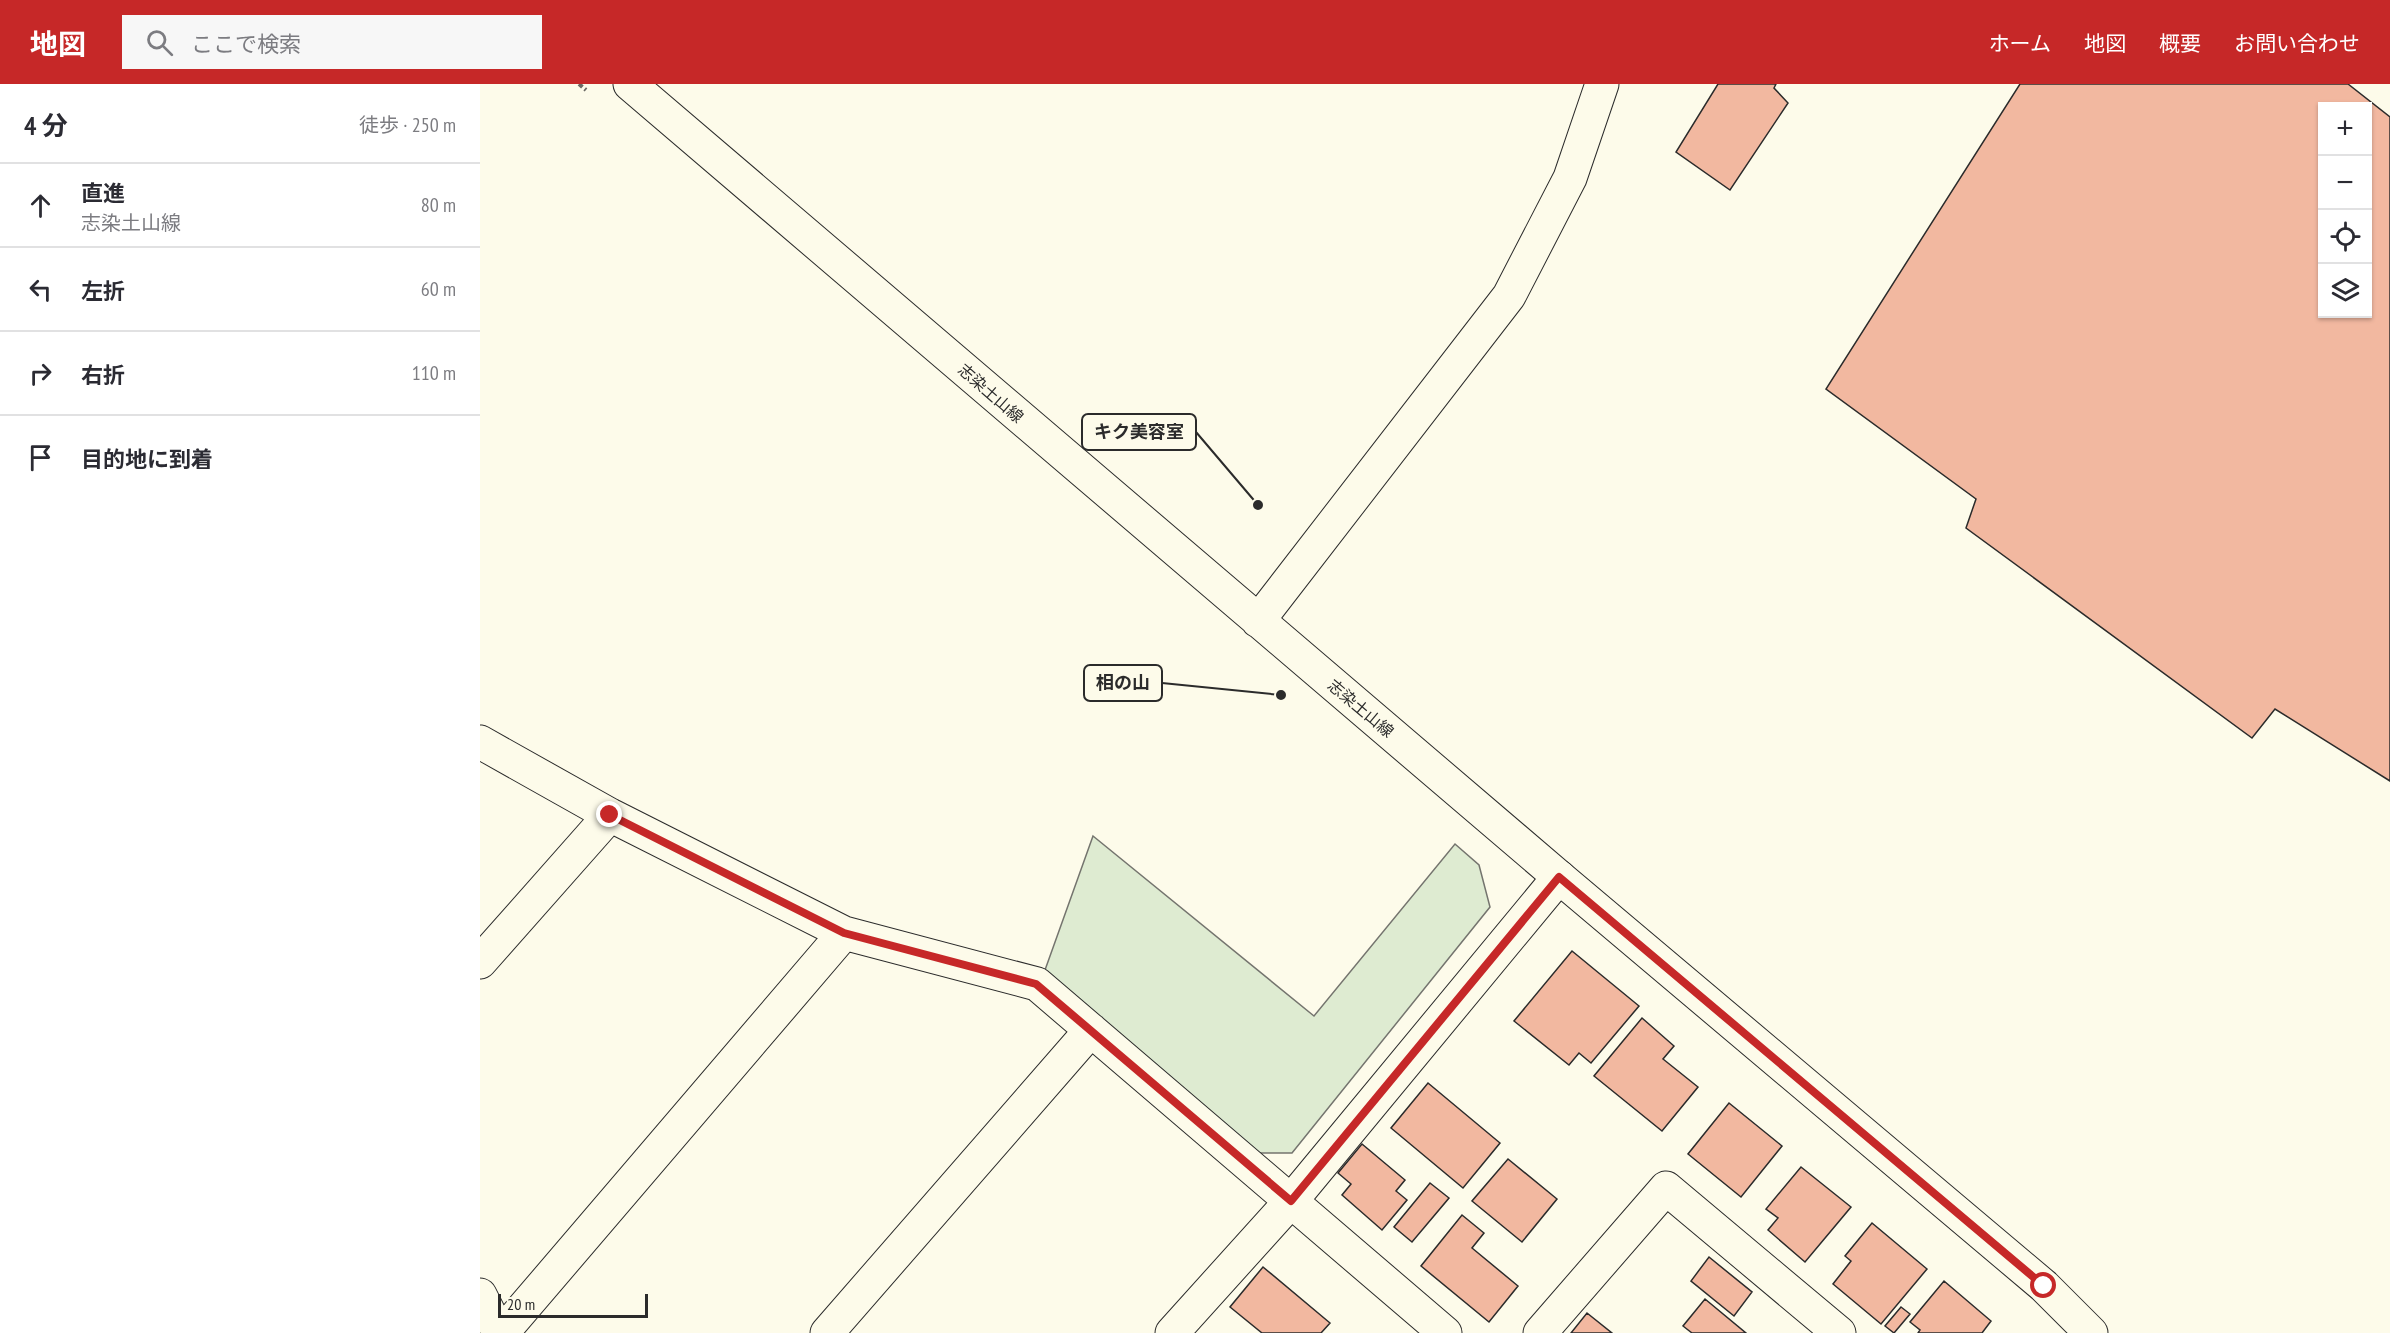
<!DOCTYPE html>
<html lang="ja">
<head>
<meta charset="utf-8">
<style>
	:root { --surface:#fff; --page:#f7f7f7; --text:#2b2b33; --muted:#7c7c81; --line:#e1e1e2; --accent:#c62828 }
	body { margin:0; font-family:"PT Sans Narrow","Noto Sans JP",sans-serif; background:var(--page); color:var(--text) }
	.controls { position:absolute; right:18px; top:18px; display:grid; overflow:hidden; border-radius:0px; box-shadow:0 2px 4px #0004 }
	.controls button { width:54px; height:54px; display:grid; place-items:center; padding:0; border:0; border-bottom:2px solid var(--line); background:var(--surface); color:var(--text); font:30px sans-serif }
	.scale { position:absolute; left:18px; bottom:15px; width:150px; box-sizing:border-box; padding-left:6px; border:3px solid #2b2b2b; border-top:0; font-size:16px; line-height:21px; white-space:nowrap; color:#2b2b2b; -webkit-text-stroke:4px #fdfbea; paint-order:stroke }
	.stop { position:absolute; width:18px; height:18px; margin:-14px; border:4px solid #c62828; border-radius:50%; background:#fff }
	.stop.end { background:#c62828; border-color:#fff; box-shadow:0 2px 6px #0008 }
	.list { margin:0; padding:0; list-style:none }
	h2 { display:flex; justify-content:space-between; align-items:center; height:78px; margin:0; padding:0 24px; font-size:26px }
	h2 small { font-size:20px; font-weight:400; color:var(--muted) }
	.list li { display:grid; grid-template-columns:39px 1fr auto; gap:18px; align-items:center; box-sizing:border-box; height:84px; padding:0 24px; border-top:2px solid var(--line) }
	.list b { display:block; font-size:22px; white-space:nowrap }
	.list p { margin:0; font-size:20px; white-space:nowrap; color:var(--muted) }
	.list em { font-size:20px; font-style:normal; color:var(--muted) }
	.icon { flex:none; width:33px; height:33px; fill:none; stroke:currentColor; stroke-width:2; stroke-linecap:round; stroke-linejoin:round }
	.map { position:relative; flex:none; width:1910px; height:1249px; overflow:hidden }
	header { display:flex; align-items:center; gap:36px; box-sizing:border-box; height:84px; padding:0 30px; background:var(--accent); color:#fff }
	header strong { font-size:28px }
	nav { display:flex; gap:33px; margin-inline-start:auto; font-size:21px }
	.search { width:420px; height:54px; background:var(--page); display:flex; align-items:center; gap:15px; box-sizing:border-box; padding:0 21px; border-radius:0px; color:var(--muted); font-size:22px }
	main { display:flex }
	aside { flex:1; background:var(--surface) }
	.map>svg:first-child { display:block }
</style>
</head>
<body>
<header>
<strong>地図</strong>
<div class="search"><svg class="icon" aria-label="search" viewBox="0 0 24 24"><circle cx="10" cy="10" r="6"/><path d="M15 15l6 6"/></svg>ここで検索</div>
<nav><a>ホーム</a><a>地図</a><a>概要</a><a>お問い合わせ</a></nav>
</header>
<main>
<aside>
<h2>4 分<small>徒歩 · 250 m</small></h2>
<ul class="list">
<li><svg class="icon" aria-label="ahead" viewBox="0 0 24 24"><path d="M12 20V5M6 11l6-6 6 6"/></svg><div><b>直進</b><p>志染土山線</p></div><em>80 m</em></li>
<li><svg class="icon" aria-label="left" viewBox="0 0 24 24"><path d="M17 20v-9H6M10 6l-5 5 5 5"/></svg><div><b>左折</b></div><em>60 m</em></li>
<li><svg class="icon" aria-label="right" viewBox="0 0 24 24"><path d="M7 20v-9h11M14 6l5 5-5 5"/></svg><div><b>右折</b></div><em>110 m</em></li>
<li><svg class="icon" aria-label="arrive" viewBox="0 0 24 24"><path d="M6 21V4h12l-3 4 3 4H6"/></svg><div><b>目的地に到着</b></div></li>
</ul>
</aside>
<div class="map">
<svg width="1910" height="1249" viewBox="0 0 1910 1249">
	<rect width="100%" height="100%" fill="#fdfbea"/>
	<!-- green -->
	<path fill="#deebd1" stroke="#74746e" stroke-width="1.5" d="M613 752 834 932 975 760 999 781 1010 823 812 1069H776L565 886Z"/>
	<!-- building -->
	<path fill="#f2b8a0" stroke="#2b2b2b" stroke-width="1.5" fill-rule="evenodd" d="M1238 0H1296L1294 4 1308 19 1250 106 1196 68Z
		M1540 0H1868L1910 33V697L1795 625 1772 654 1486 444 1496 415 1346 305ZM1842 22H1888V230H1842Z
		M1092 867 1159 922 1111 979 1099 969 1089 981 1034 937Z
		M1162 934 1194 962 1183 975 1218 1003 1182 1047 1114 992Z
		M948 999 1020 1059 983 1104 911 1044Z
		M1249 1019 1302 1062 1261 1113 1208 1070Z
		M882 1060 925 1096 916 1107 927 1116 902 1146 862 1111 871 1100 858 1089Z
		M1028 1075 1077 1115 1042 1158 992 1117Z
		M1321 1083 1371 1123 1325 1178 1288 1146 1298 1134 1286 1125Z
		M950 1099 969 1114 932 1158 914 1143Z
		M982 1131 1004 1149 992 1164 1038 1202 1009 1238 941 1182Z
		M1392 1139 1447 1185 1401 1240 1353 1200 1371 1177 1365 1172Z
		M1229 1173 1272 1208 1254 1232 1211 1197Z
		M783 1183 850 1239 841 1249H782L750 1223Z
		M1464 1197 1511 1237 1502 1249H1438L1440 1246 1430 1238Z
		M1225 1215 1266 1249H1212L1203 1242Z
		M1421 1223 1430 1230 1414 1249 1405 1242Z
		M1107 1229 1132 1249H1091Z"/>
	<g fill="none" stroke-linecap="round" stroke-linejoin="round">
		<defs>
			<path id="street" d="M0 658 130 731 364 849 557 900 965 1249
				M0 878 130 731
				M0 1211 19 1249
				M22 1249 364 849
				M347 1249 611 946
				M692 1249 811 1117 1079 793
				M1060 1249 1186 1104 1359 1249"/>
			<path id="secondary" d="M150 0 1079 793 1564 1202 1611 1249
				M778 537 1029 212 1090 94 1122 0"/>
		</defs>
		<!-- street casing -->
		<use href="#street" stroke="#2b2b2b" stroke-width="35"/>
		<!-- secondary casing -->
		<use href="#secondary" stroke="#2b2b2b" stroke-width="35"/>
		<!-- path -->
		<path stroke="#6a6964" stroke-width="4" stroke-dasharray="4.5 3" stroke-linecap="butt" d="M99 0 106 6"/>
		<!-- street -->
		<use href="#street" stroke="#fdfbea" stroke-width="33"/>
		<!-- secondary -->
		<use href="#secondary" stroke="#fdfbea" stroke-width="33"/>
	</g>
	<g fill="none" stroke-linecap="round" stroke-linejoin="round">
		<!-- route -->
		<path stroke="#c62828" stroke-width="8" d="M130 731 364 849 556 900 811 1117 1079 793 1564 1202"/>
	</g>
	<g text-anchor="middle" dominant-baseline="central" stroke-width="4.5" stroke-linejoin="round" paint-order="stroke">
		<!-- street labels -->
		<g font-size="16" fill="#2b2b2b" stroke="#fdfbea">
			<text transform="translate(511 309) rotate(41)">志染土山線</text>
			<text transform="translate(881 624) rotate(40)">志染土山線</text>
		</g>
	</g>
	<!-- callouts -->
	<path fill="none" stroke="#2b2b2b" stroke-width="2" d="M778 421L716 348M801 611L682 599"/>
	<g fill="#2b2b2b" stroke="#fdfbea" stroke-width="2">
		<circle cx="778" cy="421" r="6"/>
		<circle cx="801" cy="611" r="6"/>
	</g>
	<g fill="#fdfbea" stroke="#2b2b2b" stroke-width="2">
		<rect x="602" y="330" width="114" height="36" rx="6"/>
		<rect x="604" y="581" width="78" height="36" rx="6"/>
	</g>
	<g font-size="18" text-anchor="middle" font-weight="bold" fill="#2b2b2b">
		<text x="659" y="354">キク美容室</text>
		<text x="643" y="605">相の山</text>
	</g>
</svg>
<div class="controls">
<button>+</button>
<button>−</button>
<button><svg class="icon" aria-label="locate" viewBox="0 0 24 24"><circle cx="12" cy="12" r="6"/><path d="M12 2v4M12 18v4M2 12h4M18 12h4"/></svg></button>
<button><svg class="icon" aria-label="layers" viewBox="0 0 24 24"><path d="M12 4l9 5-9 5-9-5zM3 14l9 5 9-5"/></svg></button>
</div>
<div class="scale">20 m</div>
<div class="stop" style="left:1564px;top:1202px"></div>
<div class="stop end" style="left:130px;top:731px"></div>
</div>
</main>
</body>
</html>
